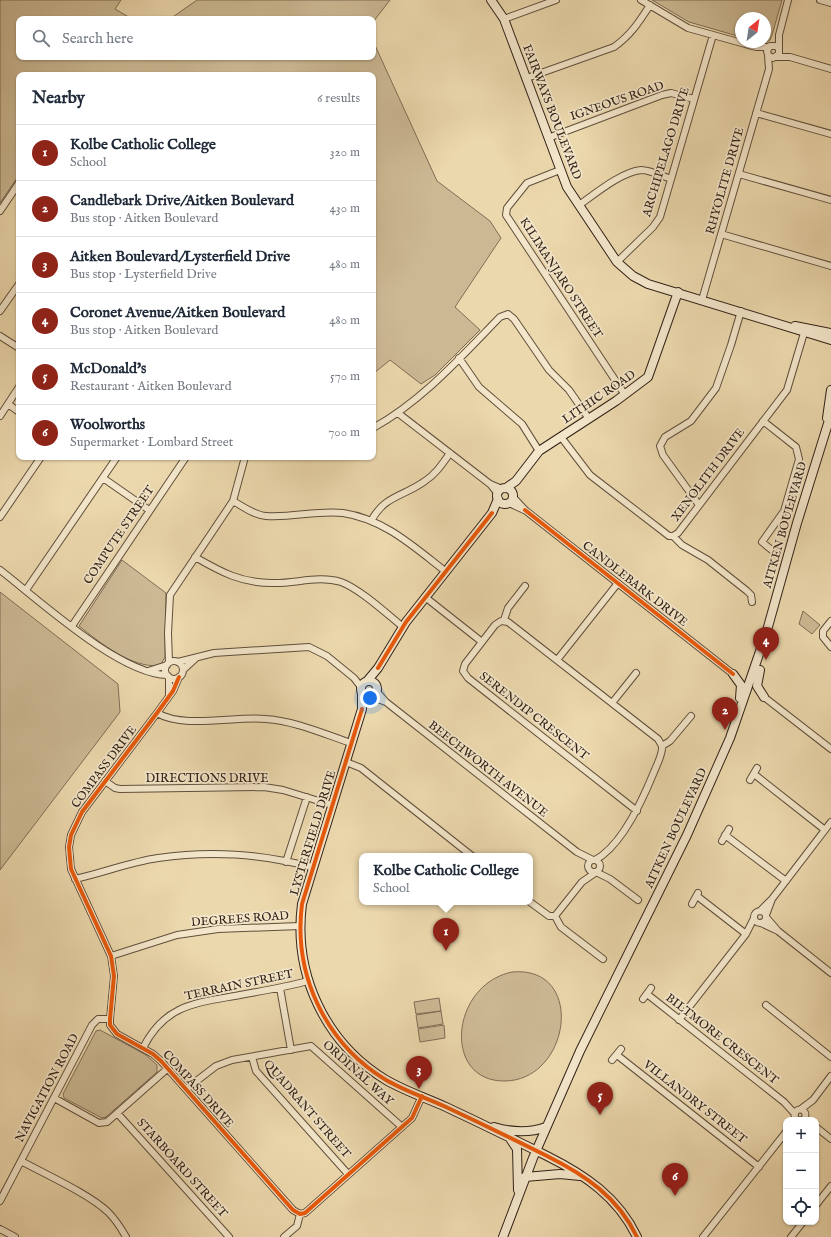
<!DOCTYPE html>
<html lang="en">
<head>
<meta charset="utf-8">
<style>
	:root { --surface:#fff; --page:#f6f6f7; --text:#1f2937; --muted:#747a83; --line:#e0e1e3; --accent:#8f2418 }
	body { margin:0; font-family:"IM FELL English",serif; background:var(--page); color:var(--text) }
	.controls { position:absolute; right:12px; bottom:12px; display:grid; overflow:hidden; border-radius:8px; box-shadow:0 1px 3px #0004 }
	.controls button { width:36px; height:36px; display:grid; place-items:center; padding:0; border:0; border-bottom:1px solid var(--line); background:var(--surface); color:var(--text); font:20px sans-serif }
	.compass { position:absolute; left:735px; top:12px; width:36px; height:36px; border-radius:50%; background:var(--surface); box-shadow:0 1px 3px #0004; rotate:30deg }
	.you { position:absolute; left:370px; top:698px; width:14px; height:14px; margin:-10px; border:3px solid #fff; border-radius:50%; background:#1a73e8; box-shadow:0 0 0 6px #1a73e833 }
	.badge { display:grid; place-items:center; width:26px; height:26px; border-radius:50%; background:var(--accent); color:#fff; font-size:13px; font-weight:700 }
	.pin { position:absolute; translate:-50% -33px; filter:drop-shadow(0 1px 2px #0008) }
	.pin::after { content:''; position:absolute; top:21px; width:14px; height:12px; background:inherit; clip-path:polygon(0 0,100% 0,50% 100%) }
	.popup { position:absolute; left:359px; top:853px; width:174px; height:52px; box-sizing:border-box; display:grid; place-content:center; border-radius:8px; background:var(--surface); filter:drop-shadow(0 1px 3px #0005); font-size:13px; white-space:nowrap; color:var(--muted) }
	.popup b { font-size:15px; color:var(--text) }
	.popup::after { content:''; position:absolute; left:50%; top:100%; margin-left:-8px; border:8px solid transparent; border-top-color:var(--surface) }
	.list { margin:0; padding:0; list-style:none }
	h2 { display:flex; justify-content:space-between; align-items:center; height:52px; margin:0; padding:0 16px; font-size:17px }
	h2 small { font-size:13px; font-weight:400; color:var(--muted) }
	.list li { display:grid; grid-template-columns:26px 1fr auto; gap:12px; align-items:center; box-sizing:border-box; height:56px; padding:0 16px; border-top:1px solid var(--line) }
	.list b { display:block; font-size:15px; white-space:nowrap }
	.list p { margin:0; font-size:13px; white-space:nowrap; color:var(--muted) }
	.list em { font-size:13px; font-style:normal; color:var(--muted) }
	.icon { flex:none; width:22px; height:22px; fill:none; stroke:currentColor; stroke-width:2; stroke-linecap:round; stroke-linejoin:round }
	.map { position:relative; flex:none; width:831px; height:1237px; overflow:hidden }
	.search { position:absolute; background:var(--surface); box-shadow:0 1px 3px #0004; left:16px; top:16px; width:360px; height:44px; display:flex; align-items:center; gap:10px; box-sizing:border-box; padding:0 14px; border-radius:8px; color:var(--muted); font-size:15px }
	.panel { position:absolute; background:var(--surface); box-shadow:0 1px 3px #0004; left:16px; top:72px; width:360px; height:388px; border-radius:8px }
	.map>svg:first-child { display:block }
</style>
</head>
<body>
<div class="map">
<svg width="831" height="1237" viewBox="0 0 831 1237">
	<rect width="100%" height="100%" fill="#ecd8ad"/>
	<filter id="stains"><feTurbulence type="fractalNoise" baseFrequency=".005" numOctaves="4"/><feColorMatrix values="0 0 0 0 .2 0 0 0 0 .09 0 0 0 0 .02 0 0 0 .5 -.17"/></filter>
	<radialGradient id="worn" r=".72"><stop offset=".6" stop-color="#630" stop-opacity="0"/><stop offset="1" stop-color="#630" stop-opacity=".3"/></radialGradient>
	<!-- green -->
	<path fill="#ccb994" stroke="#7e6d56" d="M0 0H121L115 9 132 19H19V57H373V41L437 181 490 221 501 238 455 307 480 330 435 375 421 384 390 360 373 374V75H19V175L0 203Z
		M197 0H390L373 22V19H170Z
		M652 0H782L772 35 770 40 765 43 763 42H765V18H741V37L689 22Z
		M122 560 166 593 165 657 160 666C129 667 102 644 79 626Z
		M0 592 118 684 120 712 0 870Z
		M803 611 820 625 812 634 799 624Z
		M512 972C586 965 571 1080 505 1081 442 1082 450 985 512 972Z
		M439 998 441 1011 416 1014 414 1002Z
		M441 1011 443 1024 418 1028 416 1015Z
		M444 1025 445 1038 420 1042 418 1029Z
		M100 1030 146 1055 157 1065V1072L106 1117 102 1118 64 1098 63 1094 96 1031Z"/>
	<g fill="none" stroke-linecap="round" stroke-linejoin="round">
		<defs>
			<path id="street" d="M641 0 688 28 756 47H769
				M820 0 831 3
				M504 19 556 0
				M778 48 776 46H770L767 51 768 55 773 58 779 54V35L788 0
				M777 57H790L831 69
				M527 78 614 47C631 35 639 22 650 5
				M756 113 831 134
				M548 138 662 95 671 93 694 99
				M560 170 527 183 507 208 506 215 625 395
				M739 174 831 200
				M579 205C595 194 621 172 641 170 650 170 662 176 671 179
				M0 211 19 183
				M721 234 831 266
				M617 262 653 227 660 217 713 35
				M702 300 769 69 768 55
				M0 311 19 284
				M0 336 19 348
				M459 358 479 387 522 424 539 451
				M8 404 19 412
				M398 413 490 484 502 489
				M0 416 19 387
				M763 421 796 447 799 459 784 511 762 542 773 551
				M373 428C422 401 461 357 500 317L508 314 514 319 549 370 569 390 589 419
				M561 437 590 475 669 536H673L678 533 787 390 804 333
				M103 478 149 510
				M490 484 498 494
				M513 497 525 510 733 674
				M233 501C244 507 254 515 266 516 292 518 317 510 343 513 384 519 414 547 445 571
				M509 503 524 510
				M699 505 663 455 660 446 665 437 691 421 716 388 731 345 741 311
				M0 517 41 457
				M371 521C385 495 403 497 425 481 436 474 443 463 450 453
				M673 536 682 545 708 560 747 591 751 595 752 602
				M195 557C221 572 241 583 272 583 295 584 318 575 341 582 360 589 387 614 403 627
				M0 570C39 600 119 674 167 675
				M26 590 117 457
				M425 597 482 642
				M504 620 508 608 525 586
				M831 621 823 631V637L831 647
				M72 626 186 457
				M557 660 618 583
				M165 670a9 9 0 1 1 18 0a9 9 0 1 1-18 0Z
				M169 662 168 633 170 595 233 501 245 457
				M178 662 214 653 309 647 327 656 354 678 361 687
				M183 670 196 658
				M148 671 167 665
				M169 677V695
				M179 677 173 691 157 713 82 812 71 835 69 847 71 869 111 956 114 976 110 1019V1025L117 1034 153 1054 161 1061 293 1210 300 1214 305 1213 412 1118 422 1096
				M377 692 385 701
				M372 697 386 702 577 852 593 860
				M764 697 831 749
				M612 703 636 673
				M157 713C184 729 234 716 266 719 295 721 324 734 351 743
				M662 746 670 741 691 716
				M346 762 361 768 472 856
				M754 774 825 830
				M750 780 757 768
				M105 781 115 788 120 789 264 787 283 790 332 805
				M637 811 468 678 463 671 465 664 495 625 501 621 508 622 658 739 662 746
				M725 835 786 881
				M722 841 729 829
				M588 866a6 6 0 1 1 12 0a6 6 0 1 1-12 0Z
				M595 860C622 846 643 799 654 772 657 764 663 754 662 746
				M286 862 307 797
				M596 872 610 879 638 900
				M75 879C103 873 130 862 158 858 213 850 258 854 312 867
				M697 896 746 934
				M530 902 549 916H555L582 882 595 873
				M692 904 698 893
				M760 911 772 899 831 822
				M754 917a6 6 0 1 1 12 0a6 6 0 1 1-12 0Z
				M766 915 772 899
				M555 916 561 927 603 959
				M766 917 778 931
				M761 923 778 931 831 973
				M111 956 177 935 218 929 300 926
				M280 988 291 1050
				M647 994 784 1102 795 1114
				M643 999 651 988
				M766 1005 831 1057
				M679 1020 746 934 754 918
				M143 1048C165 1004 196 1003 240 995 263 991 286 987 308 981
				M617 1055 759 1167
				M252 1057 256 1071 348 1174
				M612 1060 621 1049
				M186 1089 216 1066 232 1060 311 1046 402 1127
				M54 1098 99 1123 107 1122 167 1069
				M801 1109 813 1100 831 1076
				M794.5 1115a5.5 5.5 0 1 1 11 0a5.5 5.5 0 1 1-11 0Z
				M118 1114 229 1237
				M816 1127 831 1139
				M21 1161C45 1174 89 1194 108 1212 115 1219 121 1228 126 1237
				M0 1201 92 1025 98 1019H110
				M816 1205 831 1186
				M0 1229 15 1237
				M284 1237 297 1226 300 1214
				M703 1237 786 1132
				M791 1237 803 1222"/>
			<path id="secondary" d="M491 0 504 19 567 187 617 262 633 276 648 284 831 340
				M795 326 831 333
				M827 418 831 390
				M506 488 516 481 539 451 616 401 648 377 678 292
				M497 496a8 8 0 1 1 16 0a8 8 0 1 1-16 0Z
				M760 670 757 686 764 697
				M733 674 741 685 740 698
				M368 680 378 668 406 622 492 513 498 499
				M361 689a8 8 0 1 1 16 0a8 8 0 1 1-16 0Z
				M362 693V709L302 904C293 974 325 1043 386 1080 405 1091 426 1098 446 1107 480 1123 513 1139 547 1156 585 1175 618 1197 637 1237
				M494 1127C511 1132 530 1133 546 1127
				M511 1140 517 1149 518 1190
				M525 1177 560 1174 580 1176
				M503 1237 533 1158 580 1051 687 835 730 738 766 634 797 523 831 414"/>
		</defs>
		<!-- street casing -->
		<use href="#street" stroke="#604f3c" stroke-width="8"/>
		<!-- secondary casing -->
		<use href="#secondary" stroke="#312117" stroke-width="10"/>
		<!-- street -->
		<use href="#street" stroke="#f3e6ca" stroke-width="6"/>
		<!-- secondary -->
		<use href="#secondary" stroke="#f3e6ca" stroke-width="8"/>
		<defs>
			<path id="cycleway" d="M525 510 733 674
				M378 668 406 622 492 513
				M179 677 173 691 157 713 82 812 71 835 69 847 71 869 111 956 114 976 110 1019V1025L117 1034 153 1054 161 1061 293 1210 300 1214 305 1213 412 1118 422 1096
				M362 709 302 904C293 974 325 1043 386 1080 405 1091 426 1098 446 1107 480 1123 513 1139 547 1156 585 1175 618 1197 637 1237"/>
		</defs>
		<!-- cycleway casing -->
		<use href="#cycleway" stroke="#f3e6ca" stroke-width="6"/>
		<!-- cycleway -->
		<use href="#cycleway" stroke="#e8590c" stroke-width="4"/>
	</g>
	<g text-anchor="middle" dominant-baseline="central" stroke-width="3.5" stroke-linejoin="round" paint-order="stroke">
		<!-- street labels -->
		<g font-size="12" fill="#312117" stroke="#f3e6ca">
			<text transform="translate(617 101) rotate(-19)">IGNEOUS ROAD</text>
			<text transform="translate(552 112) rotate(69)">FAIRWAYS BOULEVARD</text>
			<text transform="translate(666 152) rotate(-73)">ARCHIPELAGO DRIVE</text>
			<text transform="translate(725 181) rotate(-74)">RHYOLITE DRIVE</text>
			<text transform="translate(561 278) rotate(57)">KILIMANJARO STREET</text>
			<text transform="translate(599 397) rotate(-34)">LITHIC ROAD</text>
			<text transform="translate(708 475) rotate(-53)">XENOLITH DRIVE</text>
			<text transform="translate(785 525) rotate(-74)">AITKEN BOULEVARD</text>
			<text transform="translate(119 535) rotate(-56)">COMPUTE STREET</text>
			<text transform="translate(635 584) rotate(38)">CANDLEBARK DRIVE</text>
			<text transform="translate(534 716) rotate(38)">SERENDIP CRESCENT</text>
			<text transform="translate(104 767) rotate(-53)">COMPASS DRIVE</text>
			<text transform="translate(488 769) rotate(38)">BEECHWORTH AVENUE</text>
			<text x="207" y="778">DIRECTIONS DRIVE</text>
			<text transform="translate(676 828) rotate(-65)">AITKEN BOULEVARD</text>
			<text transform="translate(313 833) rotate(-73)">LYSTERFIELD DRIVE</text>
			<text transform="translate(240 919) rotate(-4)">DEGREES ROAD</text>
			<text transform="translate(239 985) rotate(-12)">TERRAIN STREET</text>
			<text transform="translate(722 1039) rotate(38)">BILTMORE CRESCENT</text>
			<text transform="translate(358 1073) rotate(42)">ORDINAL WAY</text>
			<text transform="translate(47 1088) rotate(-62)">NAVIGATION ROAD</text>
			<text transform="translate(198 1089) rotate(48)">COMPASS DRIVE</text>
			<text transform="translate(695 1102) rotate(38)">VILLANDRY STREET</text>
			<text transform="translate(307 1109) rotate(49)">QUADRANT STREET</text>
			<text transform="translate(182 1168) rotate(48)">STARBOARD STREET</text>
		</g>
	</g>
	<rect width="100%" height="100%" filter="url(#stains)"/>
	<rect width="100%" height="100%" fill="url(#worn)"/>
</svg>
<div class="controls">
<button>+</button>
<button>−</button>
<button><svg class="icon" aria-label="locate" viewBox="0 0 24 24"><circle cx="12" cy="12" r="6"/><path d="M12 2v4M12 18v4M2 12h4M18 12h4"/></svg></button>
</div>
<svg class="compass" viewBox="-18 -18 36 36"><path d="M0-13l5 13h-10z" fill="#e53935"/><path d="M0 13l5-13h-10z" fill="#747a83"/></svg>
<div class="you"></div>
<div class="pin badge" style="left:446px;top:951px">1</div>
<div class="popup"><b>Kolbe Catholic College</b>School</div>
<div class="pin badge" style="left:725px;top:730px">2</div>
<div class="pin badge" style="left:419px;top:1089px">3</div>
<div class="pin badge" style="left:766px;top:660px">4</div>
<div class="pin badge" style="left:600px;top:1115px">5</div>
<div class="pin badge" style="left:675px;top:1196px">6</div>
<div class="search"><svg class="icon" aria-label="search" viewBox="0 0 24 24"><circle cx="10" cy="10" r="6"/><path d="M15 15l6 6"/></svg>Search here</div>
<section class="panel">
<h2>Nearby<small>6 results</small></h2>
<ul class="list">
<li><span class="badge">1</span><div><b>Kolbe Catholic College</b><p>School</p></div><em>320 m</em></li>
<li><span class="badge">2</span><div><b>Candlebark Drive/Aitken Boulevard</b><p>Bus stop · Aitken Boulevard</p></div><em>430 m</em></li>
<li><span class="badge">3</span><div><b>Aitken Boulevard/Lysterfield Drive</b><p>Bus stop · Lysterfield Drive</p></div><em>480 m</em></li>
<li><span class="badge">4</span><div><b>Coronet Avenue/Aitken Boulevard</b><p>Bus stop · Aitken Boulevard</p></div><em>480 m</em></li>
<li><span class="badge">5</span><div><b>McDonald's</b><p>Restaurant · Aitken Boulevard</p></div><em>570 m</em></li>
<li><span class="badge">6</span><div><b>Woolworths</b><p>Supermarket · Lombard Street</p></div><em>700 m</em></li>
</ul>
</section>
</div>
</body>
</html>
